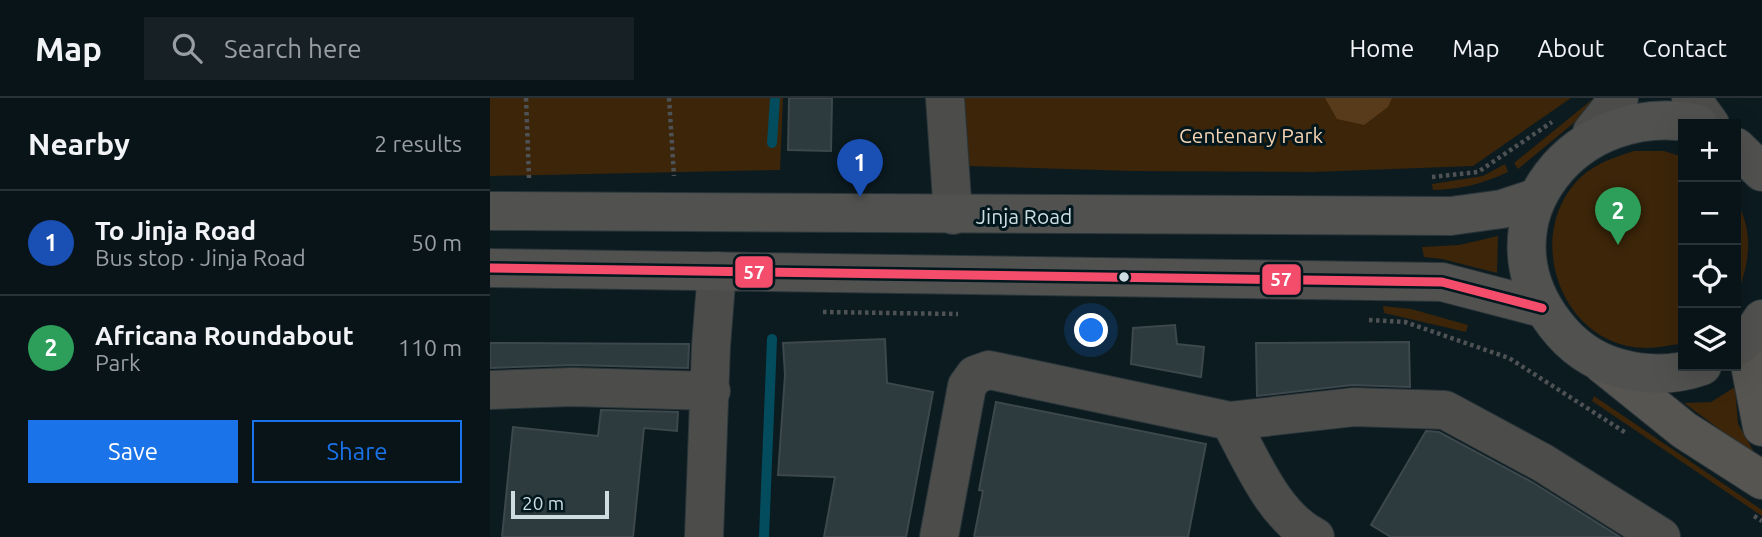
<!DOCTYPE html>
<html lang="en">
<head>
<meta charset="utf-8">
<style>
	:root { --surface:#091418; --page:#172125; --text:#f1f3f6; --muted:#999ea2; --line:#293337; --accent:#1a73e8 }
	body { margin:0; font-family:Ubuntu,sans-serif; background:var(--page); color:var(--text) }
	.controls { position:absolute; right:21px; top:21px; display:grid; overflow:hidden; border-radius:0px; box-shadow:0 7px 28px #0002 }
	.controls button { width:63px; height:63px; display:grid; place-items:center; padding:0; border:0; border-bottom:2px solid var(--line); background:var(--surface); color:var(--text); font:35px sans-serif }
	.scale { position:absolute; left:21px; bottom:18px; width:98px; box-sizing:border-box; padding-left:7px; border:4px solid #cedde2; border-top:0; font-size:19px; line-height:24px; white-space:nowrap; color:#cedde2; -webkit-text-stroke:5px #00171e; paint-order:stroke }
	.you { position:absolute; left:602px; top:233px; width:24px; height:24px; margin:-18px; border:5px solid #fff; border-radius:50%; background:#1a73e8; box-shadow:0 0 0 10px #1a73e833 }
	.badge { display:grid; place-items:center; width:46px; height:46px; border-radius:50%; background:var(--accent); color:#fff; font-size:23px; font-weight:700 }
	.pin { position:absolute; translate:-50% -58px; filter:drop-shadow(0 2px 4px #0008) }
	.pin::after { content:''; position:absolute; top:37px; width:24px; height:21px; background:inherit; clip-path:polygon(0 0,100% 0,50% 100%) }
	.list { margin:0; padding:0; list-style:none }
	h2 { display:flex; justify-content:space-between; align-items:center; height:91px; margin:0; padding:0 28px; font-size:30px }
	h2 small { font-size:23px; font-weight:400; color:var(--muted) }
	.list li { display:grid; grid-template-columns:46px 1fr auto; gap:21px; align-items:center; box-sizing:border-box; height:105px; padding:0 28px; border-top:2px solid var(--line) }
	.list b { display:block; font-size:26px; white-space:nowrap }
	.list p { margin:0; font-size:23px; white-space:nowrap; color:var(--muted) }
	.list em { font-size:23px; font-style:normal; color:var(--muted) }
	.actions { display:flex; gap:14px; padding:21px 28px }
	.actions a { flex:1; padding:16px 0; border:2px solid var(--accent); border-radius:0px; text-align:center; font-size:24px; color:var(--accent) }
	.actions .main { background:var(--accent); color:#fff }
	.icon { flex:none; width:38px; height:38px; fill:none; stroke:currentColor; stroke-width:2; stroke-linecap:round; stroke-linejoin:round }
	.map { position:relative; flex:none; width:1272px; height:439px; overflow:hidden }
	header { display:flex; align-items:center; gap:42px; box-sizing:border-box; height:98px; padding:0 35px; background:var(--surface); border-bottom:2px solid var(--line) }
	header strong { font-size:33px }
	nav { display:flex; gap:38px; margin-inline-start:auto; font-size:24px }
	.search { width:490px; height:63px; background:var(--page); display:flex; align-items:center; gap:18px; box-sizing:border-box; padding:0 24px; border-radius:0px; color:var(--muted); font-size:26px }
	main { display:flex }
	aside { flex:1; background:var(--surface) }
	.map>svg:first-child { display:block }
</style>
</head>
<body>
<header>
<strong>Map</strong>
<div class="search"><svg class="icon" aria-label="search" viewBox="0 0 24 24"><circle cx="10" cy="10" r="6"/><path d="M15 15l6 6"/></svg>Search here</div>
<nav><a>Home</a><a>Map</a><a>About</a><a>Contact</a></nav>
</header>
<main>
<aside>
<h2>Nearby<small>2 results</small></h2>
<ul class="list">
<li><span class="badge" style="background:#1a4fb4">1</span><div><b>To Jinja Road</b><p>Bus stop · Jinja Road</p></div><em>50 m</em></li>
<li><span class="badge" style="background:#2e9e5b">2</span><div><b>Africana Roundabout</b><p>Park</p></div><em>110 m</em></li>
</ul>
<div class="actions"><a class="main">Save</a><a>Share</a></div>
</aside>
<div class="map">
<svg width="1272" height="439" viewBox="0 0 1272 439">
	<rect width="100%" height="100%" fill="#0c1b20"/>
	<!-- green -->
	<path fill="#3c2509" d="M0 0H293L290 72 0 78Z
		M442 0H1081L983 68 823 74 642 73 443 67Z
		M1104 0H1114L1028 71 1024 65Z
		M1144 53H1174L1193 59V244L1190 246C1179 247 1168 250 1157 250 1071 250 1031 136 1091 79 1106 65 1125 59 1144 53Z
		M1015 66 1018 74C992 86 972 91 943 92L942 86 993 78Z
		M1246 103C1265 134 1259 168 1246 199Z
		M1008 138 1007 175 952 161 934 159 932 149 969 147Z
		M893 208 921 211 978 227 976 234 894 215Z
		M1245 289 1248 326 1267 359 1194 305 1221 304Z
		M1104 298 1272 412V418L1102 303Z"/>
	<!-- forest -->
	<path fill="#583b1a" d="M835 0H902L898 9 874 27 847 21Z"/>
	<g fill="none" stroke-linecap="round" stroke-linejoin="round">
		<!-- stream -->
		<path stroke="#024c5d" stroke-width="10" d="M282 45 285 0
			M274 439 282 241"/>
	</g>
	<!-- building -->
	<path fill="#2d3a3e" stroke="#3c484c" stroke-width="2" d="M299 0H342L341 53 298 52Z
		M685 227 687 246 714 249 711 279 641 266 643 230Z
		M395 241 397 285 443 294 416 439H334L345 379 288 377 295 277 293 245Z
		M919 244 920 289 862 287 767 298 766 245Z
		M0 245 199 246 198 270 83 267 0 270Z
		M506 304 716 346 698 439H484L493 393 489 392Z
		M111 312 188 314 187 333 154 330 143 439H12L23 329 108 338Z
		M936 333 949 334 1042 384 1130 439H901L881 427Z"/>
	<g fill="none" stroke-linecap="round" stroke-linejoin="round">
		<defs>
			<path id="minor" d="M455 0 463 117
				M1201 0 1220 26
				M1102 34 1129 0
				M0 292 82 289 221 293
				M740 323C761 361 784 419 825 439
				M214 439 221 248 227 173
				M449 439 477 288 485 277 499 272 740 323 864 309 955 312 1053 365 1171 439"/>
			<path id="major" d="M1262 236 1260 267 1272 329
				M1112 266 1194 332 1272 382"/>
			<path id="highway" d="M1208 26C1087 0 985 123 1065 226 1081 247 1102 263 1129 270 1158 278 1184 278 1212 268
				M1246 49 1272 74
				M0 113 961 118 1012 111 1045 100
				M0 170 952 184 1052 210
				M1246 249 1262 236 1272 221"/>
		</defs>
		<!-- minor casing -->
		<use href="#minor" stroke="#293539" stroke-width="40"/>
		<!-- major casing -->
		<use href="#major" stroke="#293539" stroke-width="40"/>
		<!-- highway casing -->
		<use href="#highway" stroke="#293539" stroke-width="40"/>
		<!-- path -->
		<path stroke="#4f5254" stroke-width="4.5" stroke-dasharray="3.5 3.5" stroke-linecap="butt" d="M36 0 39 80
			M179 0 184 78
			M942 79 988 74 1062 24
			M333 214 468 216
			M879 222 915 224 1019 260 1136 335
			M1264 418 1272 423"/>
		<!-- minor -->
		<use href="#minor" stroke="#4c4d4b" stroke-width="38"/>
		<!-- major -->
		<use href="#major" stroke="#565552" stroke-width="38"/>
		<!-- highway -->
		<use href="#highway" stroke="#515150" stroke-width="38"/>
		<defs>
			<path id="bus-1" d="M0 170 952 184 1052 210"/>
		</defs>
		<!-- bus-1 casing -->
		<use href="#bus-1" stroke="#00171e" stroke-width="14"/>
		<!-- bus-1 -->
		<use href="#bus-1" stroke="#f44d6c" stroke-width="9"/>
	</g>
	<!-- markers -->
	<circle fill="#cedde2" stroke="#00171e" stroke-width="2.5" cx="634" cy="179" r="6"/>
	<g text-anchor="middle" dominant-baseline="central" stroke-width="6" stroke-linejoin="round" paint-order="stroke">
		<!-- park labels -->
		<g font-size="21" fill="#f6d2b0" stroke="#00171e">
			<text x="761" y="37">Centenary Park</text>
		</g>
		<!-- street labels -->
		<g font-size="21" fill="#cedde2" stroke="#00171e">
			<text x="534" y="118">Jinja Road</text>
		</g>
	</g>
	<g stroke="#00171e" stroke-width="2.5">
		<rect x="244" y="157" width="40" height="34" rx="7" fill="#f44d6c"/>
		<rect x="771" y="165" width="41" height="33" rx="7" fill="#f44d6c"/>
	</g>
	<g font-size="19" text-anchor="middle" font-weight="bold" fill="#fff">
		<text x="264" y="181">57</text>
		<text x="791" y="188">57</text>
	</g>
</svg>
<div class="controls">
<button>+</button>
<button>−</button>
<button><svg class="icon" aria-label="locate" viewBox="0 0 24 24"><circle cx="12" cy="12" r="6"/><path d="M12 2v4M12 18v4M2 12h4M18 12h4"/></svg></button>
<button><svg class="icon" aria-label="layers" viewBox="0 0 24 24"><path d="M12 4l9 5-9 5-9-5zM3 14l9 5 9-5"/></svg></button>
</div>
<div class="scale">20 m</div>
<div class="you"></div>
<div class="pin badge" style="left:370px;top:99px;background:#1a4fb4">1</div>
<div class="pin badge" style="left:1128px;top:147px;background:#2e9e5b">2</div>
</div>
</main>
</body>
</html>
